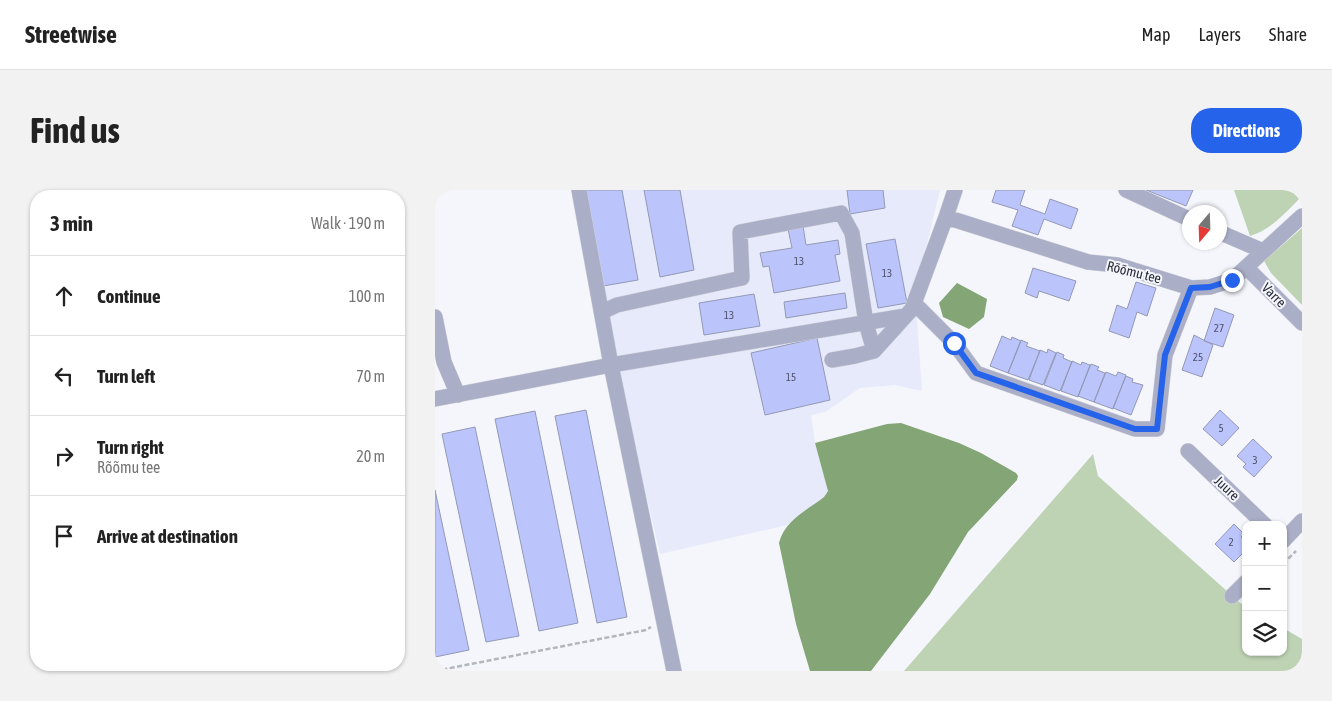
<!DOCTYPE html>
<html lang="en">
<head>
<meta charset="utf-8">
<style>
	:root { --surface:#fff; --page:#f2f2f2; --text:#222; --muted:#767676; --line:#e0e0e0; --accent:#2563eb }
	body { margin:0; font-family:"Asap Condensed",sans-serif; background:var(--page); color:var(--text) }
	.controls { position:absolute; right:15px; bottom:15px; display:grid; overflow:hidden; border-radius:10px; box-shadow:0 1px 4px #0004 }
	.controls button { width:45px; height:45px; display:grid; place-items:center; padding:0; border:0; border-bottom:1px solid var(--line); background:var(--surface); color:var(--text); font:25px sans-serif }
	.compass { position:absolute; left:747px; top:15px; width:45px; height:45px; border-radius:50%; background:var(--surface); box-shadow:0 1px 4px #0004; rotate:199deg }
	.stop { position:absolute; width:15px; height:15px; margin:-11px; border:4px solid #2563eb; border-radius:50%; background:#fff }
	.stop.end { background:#2563eb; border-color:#fff; box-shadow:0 1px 5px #0008 }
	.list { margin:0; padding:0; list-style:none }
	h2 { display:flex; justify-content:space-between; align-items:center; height:65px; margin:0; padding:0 20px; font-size:21px }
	h2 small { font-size:16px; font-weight:400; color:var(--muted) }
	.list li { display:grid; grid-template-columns:32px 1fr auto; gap:15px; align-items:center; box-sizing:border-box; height:80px; padding:0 20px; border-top:1px solid var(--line) }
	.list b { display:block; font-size:19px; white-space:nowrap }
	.list p { margin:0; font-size:16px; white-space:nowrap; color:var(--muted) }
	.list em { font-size:16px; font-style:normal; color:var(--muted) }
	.icon { flex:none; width:28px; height:28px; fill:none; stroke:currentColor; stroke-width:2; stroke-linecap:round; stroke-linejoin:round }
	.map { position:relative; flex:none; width:867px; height:481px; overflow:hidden; border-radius:20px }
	header { display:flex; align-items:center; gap:30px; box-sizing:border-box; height:70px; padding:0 25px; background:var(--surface); border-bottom:1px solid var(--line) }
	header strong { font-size:24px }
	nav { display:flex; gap:28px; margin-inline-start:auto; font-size:18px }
	.intro { display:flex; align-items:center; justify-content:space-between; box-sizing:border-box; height:120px; padding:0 30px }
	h1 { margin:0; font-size:35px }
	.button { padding:12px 22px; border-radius:20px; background:var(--accent); color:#fff; font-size:18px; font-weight:700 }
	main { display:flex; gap:30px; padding:0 30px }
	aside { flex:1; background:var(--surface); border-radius:20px; box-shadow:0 1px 4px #0004 }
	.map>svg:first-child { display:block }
</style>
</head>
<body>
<header>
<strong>Streetwise</strong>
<nav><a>Map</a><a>Layers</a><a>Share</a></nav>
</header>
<div class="intro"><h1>Find us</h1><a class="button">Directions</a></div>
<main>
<aside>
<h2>3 min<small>Walk · 190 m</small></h2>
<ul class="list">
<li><svg class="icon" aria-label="ahead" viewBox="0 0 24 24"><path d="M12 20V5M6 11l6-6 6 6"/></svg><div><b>Continue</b></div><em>100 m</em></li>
<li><svg class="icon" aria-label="left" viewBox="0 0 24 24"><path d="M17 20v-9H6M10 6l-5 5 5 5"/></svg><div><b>Turn left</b></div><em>70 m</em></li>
<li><svg class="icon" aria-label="right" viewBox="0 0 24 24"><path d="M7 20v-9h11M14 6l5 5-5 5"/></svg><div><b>Turn right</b><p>Rõõmu tee</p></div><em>20 m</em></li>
<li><svg class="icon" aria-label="arrive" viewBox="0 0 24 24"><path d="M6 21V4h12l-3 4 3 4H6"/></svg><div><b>Arrive at destination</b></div></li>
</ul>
</aside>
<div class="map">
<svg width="867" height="481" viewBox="0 0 867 481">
	<rect width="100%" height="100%" fill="#f4f6fc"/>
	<!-- built -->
	<path fill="#e7eafa" d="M148 0H505L480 103 487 201 460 195 425 198 390 222 376 225 380 253 393 300 389 307 352 335 225 364 179 167Z"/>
	<!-- green -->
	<path fill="#bdd3b3" d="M799 0H867V6C851 22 837 39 815 46Z
		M867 38V115L836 83 829 71Z
		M658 264 663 286 811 418V462H848V438L867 449V481H469Z"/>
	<!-- water -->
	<path fill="#84a575" d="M522 93 552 109 549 127 534 139 508 127 504 113Z
		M466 233 524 253 546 263 581 283 583 286 582 290 533 342 495 404 436 481H375L361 434 344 353C350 330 371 321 389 307L393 301 380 253 452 234Z"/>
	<!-- building -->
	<path fill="#bbc5fb" stroke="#9399b5" d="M151 0H187L203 90 168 96Z
		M209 0H245L259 80 225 87Z
		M412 0H448L450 18 415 24Z
		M561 0H590L585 15 610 24 615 9 643 19 636 39 609 29 603 45 577 36 583 20 557 12Z
		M711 0H758L751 16Z
		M368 36 371 55 403 50 405 64 400 65 405 91 339 103 334 76 328 77 325 63 357 58 353 39Z
		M460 49 472 113 443 118 431 54Z
		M598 78 641 91 634 111 604 101 602 108 590 103Z
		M701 92 721 98 712 126 702 122 694 148 674 141 682 115 692 119Z
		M410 103 412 118 351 128 349 112Z
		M319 104 325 136 269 145 264 113Z
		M780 118 799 125 788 157 769 151Z
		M759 145 778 155 767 187 747 180Z
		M567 146 576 150 577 147 586 151 573 183 555 176Z
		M382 148 395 210 330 225 316 163Z
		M586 150 593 153 591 156 605 161 593 190 573 183Z
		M613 159 621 163 608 195 594 190 605 160 612 163Z
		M622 162 629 165 628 168 637 172 625 201 609 195Z
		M637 171 646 175 647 172 655 175 643 207 626 201Z
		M656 174 664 177 662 180 670 183 659 212 643 206Z
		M671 182 681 186 683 182 691 185 678 219 659 212Z
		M691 186 698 189 697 192 708 195 696 225 678 218Z
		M151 220 192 427 162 433 120 226Z
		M785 220 804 238 787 256 768 239Z
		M100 221 143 433 104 441 60 229Z
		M40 237 84 446 51 452 7 244Z
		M818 249 837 267 819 287 808 277 811 274 802 266Z
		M0 300 34 460 0 467Z
		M799 334 809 344 806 347 811 351V360L799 372 780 354Z"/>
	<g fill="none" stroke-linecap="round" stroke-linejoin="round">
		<defs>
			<path id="minor" d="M144 0 176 175 239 481
				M520 0 511 27 653 72 682 75 756 98 775 97 797 90 867 26
				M691 0 754 29
				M784 42 828 61
				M811 77 867 133
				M479 113 519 153 541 183 700 239H722L730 165 756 98
				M167 122 182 115 307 88 305 42 406 23 417 43 431 133 439 161 420 166 397 170
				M0 127 9 172 23 205
				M439 161 477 119 511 27
				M0 209 176 175 470 126
				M753 261 830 335
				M848 351 867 331
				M797 406 811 392"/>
		</defs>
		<!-- minor casing -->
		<use href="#minor" stroke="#d0d2d9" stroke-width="16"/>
		<!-- path -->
		<path stroke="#b3b6bd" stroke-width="2.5" stroke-dasharray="5 2.5" stroke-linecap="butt" d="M848 374 861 361
			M0 481 211 440 216 437"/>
		<!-- minor -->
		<use href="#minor" stroke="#aaaec7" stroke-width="15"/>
	</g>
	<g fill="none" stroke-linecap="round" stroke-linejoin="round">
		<!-- route -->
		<path stroke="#2563eb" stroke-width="6" d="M519 153 541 183 700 239H722L730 165 756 98 775 97 797 90"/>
	</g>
	<g text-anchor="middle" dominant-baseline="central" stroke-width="4" stroke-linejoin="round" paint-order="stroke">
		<!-- number labels -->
		<g font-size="11" fill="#4e5369">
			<text x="364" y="71">13</text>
			<text x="452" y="83">13</text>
			<text x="294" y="125">13</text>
			<text x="784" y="138">27</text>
			<text x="763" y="167">25</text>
			<text x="356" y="187">15</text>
			<text x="786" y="238">5</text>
			<text x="820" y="270">3</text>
			<text x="796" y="352">2</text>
		</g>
		<!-- street labels -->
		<g font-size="14" fill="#2a2d38" stroke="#f4f6fc">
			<text transform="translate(699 82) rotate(14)">Rõõmu tee</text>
			<text transform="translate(839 105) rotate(45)">Varre</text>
			<text transform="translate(792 298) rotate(43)">Juure</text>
		</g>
	</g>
</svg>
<div class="controls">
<button>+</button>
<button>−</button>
<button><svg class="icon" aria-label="layers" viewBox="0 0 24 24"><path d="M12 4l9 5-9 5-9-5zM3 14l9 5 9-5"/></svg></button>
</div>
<svg class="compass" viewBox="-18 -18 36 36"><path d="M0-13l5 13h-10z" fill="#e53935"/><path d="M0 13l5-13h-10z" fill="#767676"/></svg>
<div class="stop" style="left:519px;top:153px"></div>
<div class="stop end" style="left:797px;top:90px"></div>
</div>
</main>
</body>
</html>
